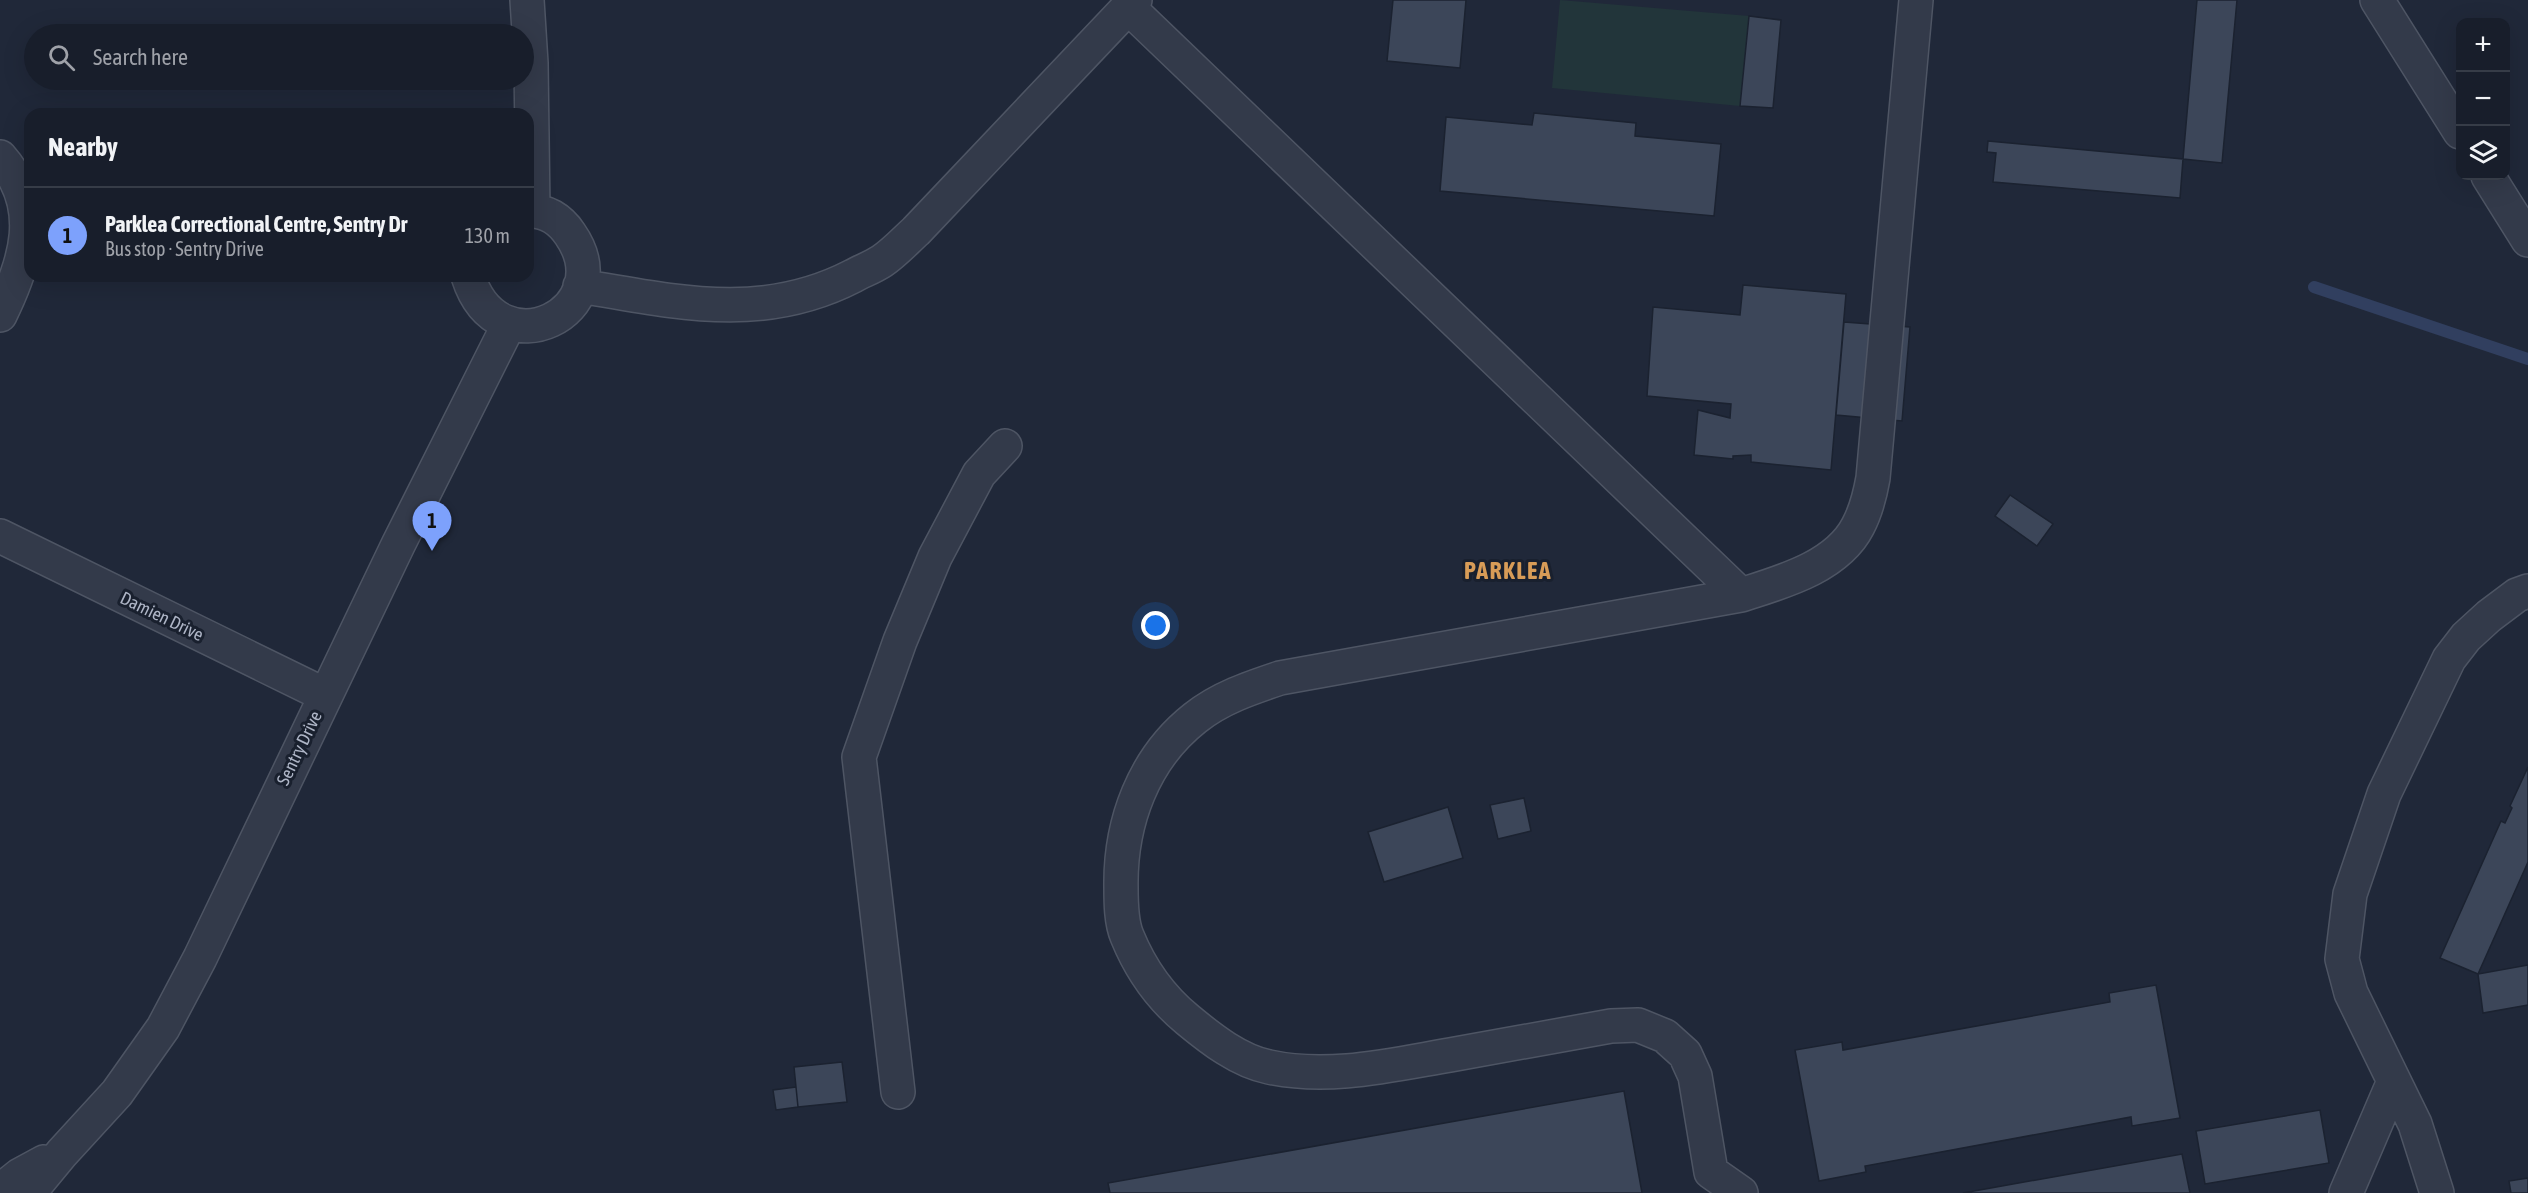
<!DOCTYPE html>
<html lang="en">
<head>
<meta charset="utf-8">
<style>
	:root { --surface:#181e2b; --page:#212733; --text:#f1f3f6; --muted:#9fa2a9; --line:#363c47; --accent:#7da1fc }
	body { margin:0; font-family:"Asap Condensed",sans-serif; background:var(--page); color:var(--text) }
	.controls { position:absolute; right:18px; top:18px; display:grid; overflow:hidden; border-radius:12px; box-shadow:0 6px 24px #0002 }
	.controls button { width:54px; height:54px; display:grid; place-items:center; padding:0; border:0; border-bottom:2px solid var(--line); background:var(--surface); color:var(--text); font:30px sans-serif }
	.you { position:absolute; left:1156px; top:626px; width:21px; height:21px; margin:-15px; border:4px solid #fff; border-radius:50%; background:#1a73e8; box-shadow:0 0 0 9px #1a73e833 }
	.badge { display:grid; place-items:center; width:39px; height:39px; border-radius:50%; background:var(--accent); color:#111; font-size:20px; font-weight:700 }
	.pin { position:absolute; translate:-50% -50px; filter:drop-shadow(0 2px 3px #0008) }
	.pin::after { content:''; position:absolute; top:32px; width:21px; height:18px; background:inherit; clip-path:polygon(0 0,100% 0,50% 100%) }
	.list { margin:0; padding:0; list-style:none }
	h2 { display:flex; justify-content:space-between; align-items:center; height:78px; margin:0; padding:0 24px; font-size:26px }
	h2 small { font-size:20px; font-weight:400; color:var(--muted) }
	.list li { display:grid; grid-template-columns:39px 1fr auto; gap:18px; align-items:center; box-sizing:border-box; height:96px; padding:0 24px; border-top:2px solid var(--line) }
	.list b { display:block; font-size:22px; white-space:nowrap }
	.list p { margin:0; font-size:20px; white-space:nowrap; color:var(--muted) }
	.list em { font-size:20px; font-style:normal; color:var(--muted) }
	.icon { flex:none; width:33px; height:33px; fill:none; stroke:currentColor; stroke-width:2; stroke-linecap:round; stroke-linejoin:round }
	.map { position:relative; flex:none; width:2528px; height:1193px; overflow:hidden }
	.search { position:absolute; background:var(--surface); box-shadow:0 6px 24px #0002; left:24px; top:24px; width:510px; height:66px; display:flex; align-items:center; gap:15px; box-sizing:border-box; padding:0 21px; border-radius:33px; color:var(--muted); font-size:22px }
	.panel { position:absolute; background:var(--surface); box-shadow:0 6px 24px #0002; left:24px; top:108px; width:510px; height:174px; border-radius:18px }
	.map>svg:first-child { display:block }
</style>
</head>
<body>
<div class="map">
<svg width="2528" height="1193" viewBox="0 0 2528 1193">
	<rect width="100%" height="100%" fill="#202839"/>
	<!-- green -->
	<path fill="#22353a" d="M1560 0 1749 16 1740 106 1552 88Z"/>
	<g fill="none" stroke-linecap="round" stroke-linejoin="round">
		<!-- stream -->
		<path stroke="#313f5f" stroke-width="12" d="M2314 287 2528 359"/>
	</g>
	<!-- building -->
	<path fill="#3c4659" stroke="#1b2230" stroke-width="1.5" d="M1393 0H1466L1460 68 1387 61Z
		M2197 0H2237L2222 163 2183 159Z
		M1749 16 1781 20 1773 108 1740 106Z
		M1534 113 1636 123 1635 136 1721 144 1714 216 1440 191 1446 117 1532 125Z
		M1988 141 2183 159 2180 198 1993 182 1996 153 1987 152Z
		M1743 285 1846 294 1831 470 1751 462V455L1733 456V459L1694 455 1698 410 1730 418 1731 404 1647 396 1653 307 1740 315Z
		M1844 322 1910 327 1902 421 1836 415Z
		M2010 495 2053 524 2037 546 1995 516Z
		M2528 767V862L2478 974 2440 958 2501 821 2505 823 2512 808 2510 806Z
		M1524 798 1531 831 1498 839 1490 805Z
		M1448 807 1463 858 1384 882 1368 832Z
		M2528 965V1005L2483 1013 2478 974Z
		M2156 985 2180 1118 2132 1126 2131 1117 1865 1166 1866 1172 1819 1181 1795 1050 1842 1042 1843 1050 2110 1002 2109 993Z
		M842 1062 847 1102 798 1107 794 1067Z
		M796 1087 798 1107 776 1110 773 1090Z
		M1624 1091 1642 1193H1110L1108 1183Z
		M2320 1110 2329 1163 2205 1184 2196 1131Z
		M2182 1154 2190 1193H1963Z
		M2528 1178V1193H2511L2509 1181Z"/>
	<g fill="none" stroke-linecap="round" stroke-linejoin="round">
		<defs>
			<path id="minor" d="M527 0 531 63 533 211
				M2377 0 2460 132
				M1128 7 1741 595
				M0 157C44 207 26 262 0 315
				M2488 176 2528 240
				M468 276C499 374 623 310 570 234 560 219 546 210 528 211
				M580 286C676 302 762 323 853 276 862 271 873 267 882 261 894 253 905 241 916 231L1135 0
				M0 536 325 695
				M898 1092 859 757 900 641 935 557 979 474 1005 446
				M0 1191 20 1175 44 1162
				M29 1193 62 1153 117 1093 163 1028 200 958 398 545 509 324
				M1741 1193 1711 1172 1695 1076 1685 1054 1665 1036 1638 1025 1611 1026C1557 1036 1503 1045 1450 1055 1391 1065 1329 1080 1269 1067 1239 1061 1211 1039 1188 1020 1161 998 1140 968 1127 936 1121 922 1121 902 1121 887 1120 823 1143 759 1195 718 1220 698 1250 688 1280 678L1741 595C1782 582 1837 567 1858 526 1866 511 1870 495 1873 478L1916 0
				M2346 1193 2394 1081
				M2437 1193 2415 1124 2351 993 2342 959 2350 894 2384 794 2449 659 2466 637 2489 616 2517 595 2528 591"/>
		</defs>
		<!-- minor casing -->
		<use href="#minor" stroke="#4e5564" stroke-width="36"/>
		<!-- minor -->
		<use href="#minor" stroke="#333a4a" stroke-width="33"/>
	</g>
	<g text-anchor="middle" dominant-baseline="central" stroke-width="6" stroke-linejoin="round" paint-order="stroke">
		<!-- street labels -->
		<g font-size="18" fill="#aeb5c6" stroke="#19202e">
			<text transform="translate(162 616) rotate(26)">Damien Drive</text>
			<text transform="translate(299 748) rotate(-64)">Sentry Drive</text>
		</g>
		<!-- district labels -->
		<g font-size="24" font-weight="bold" letter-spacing="1.5" fill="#d89c57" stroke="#19202e">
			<text x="1508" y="570">PARKLEA</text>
		</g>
	</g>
</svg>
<div class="controls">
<button>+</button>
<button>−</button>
<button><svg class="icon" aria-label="layers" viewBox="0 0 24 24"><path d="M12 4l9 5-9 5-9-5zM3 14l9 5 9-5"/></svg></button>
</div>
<div class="you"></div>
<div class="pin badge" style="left:432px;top:551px">1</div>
<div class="search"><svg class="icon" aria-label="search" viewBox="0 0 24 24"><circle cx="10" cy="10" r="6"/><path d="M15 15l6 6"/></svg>Search here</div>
<section class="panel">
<h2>Nearby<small></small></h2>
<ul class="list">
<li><span class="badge">1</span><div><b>Parklea Correctional Centre, Sentry Dr</b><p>Bus stop · Sentry Drive</p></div><em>130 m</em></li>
</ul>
</section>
</div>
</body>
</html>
